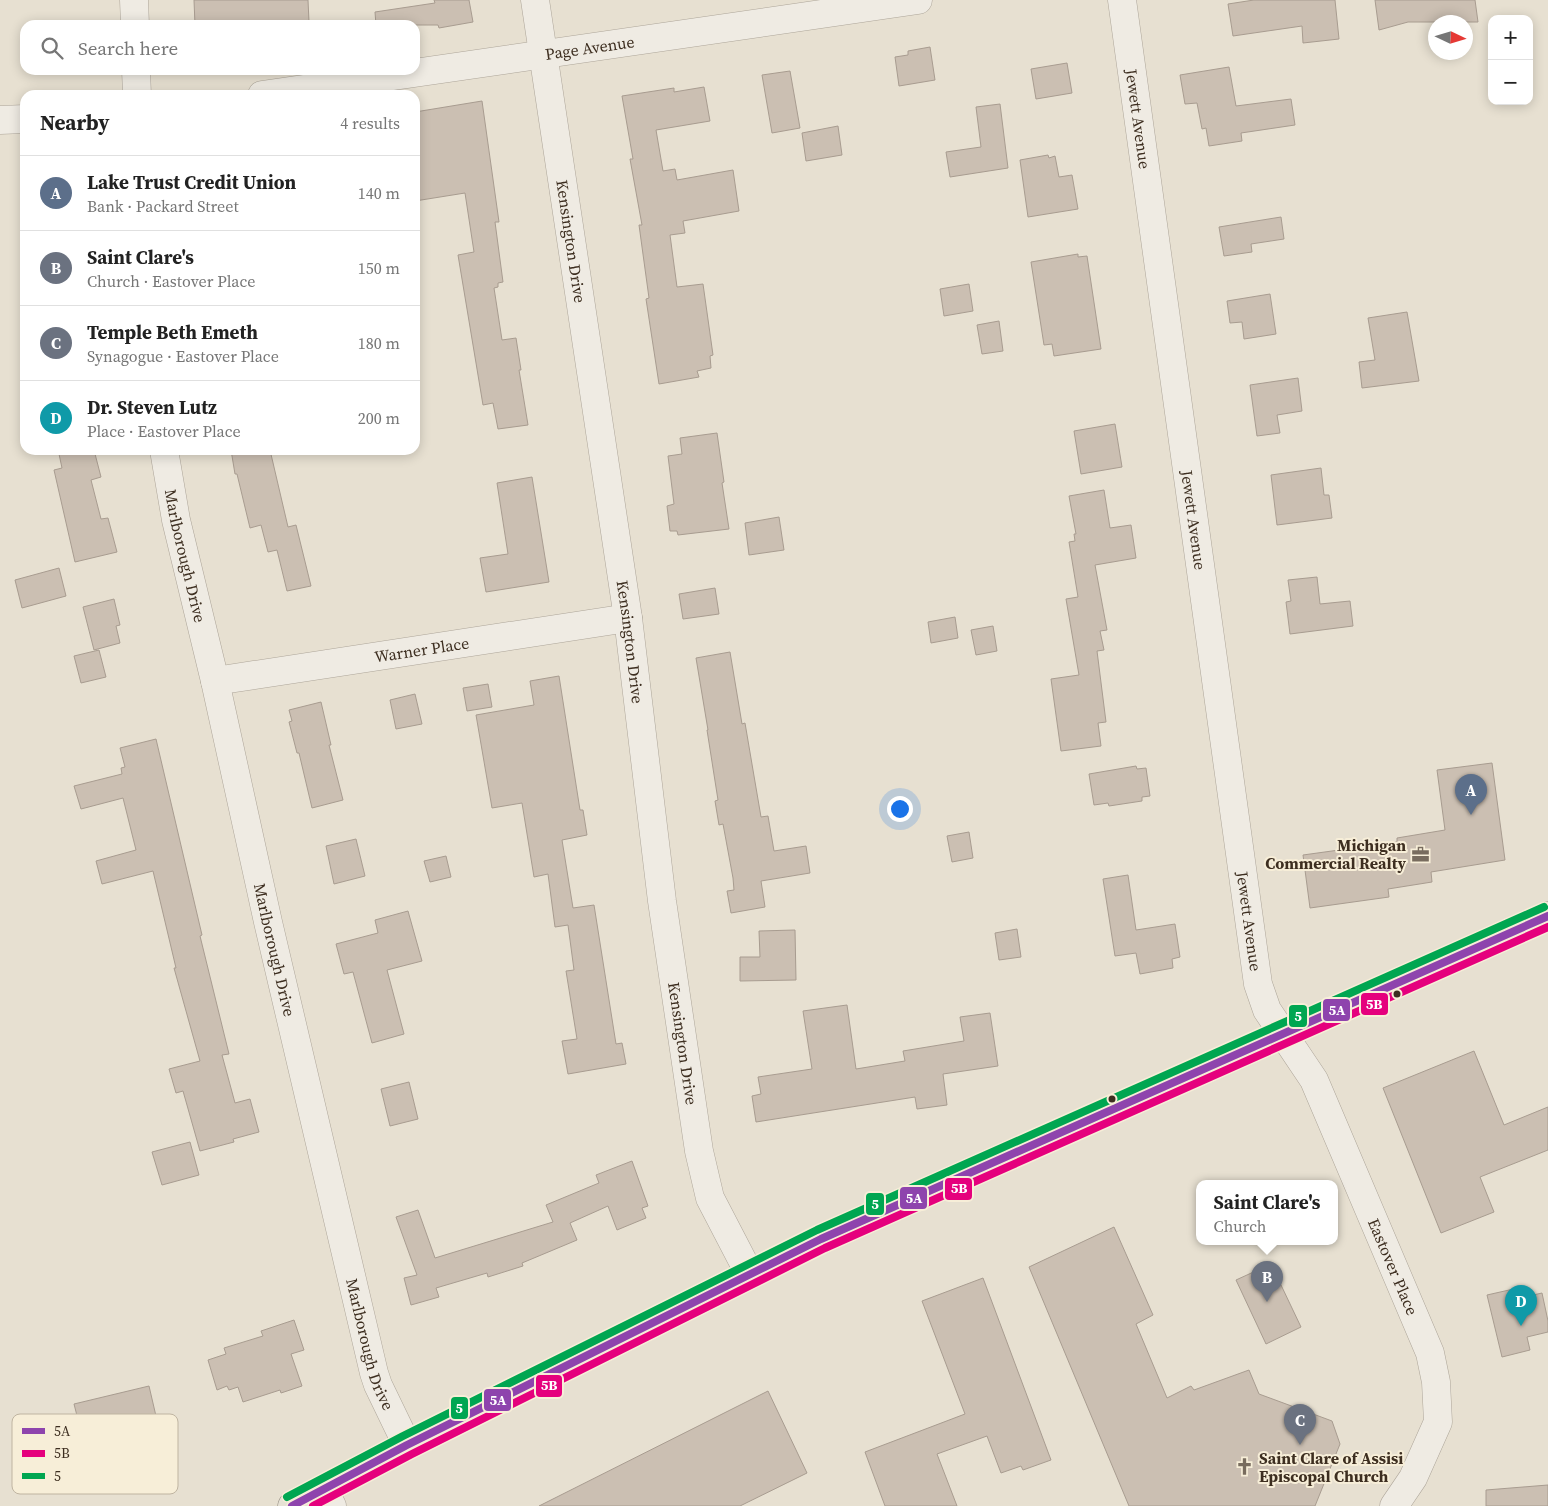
<!DOCTYPE html>
<html lang="en">
<head>
<meta charset="utf-8">
<style>
	:root { --surface:#fff; --page:#f2f2f2; --text:#222; --muted:#767676; --line:#e0e0e0; --accent:#786c5e }
	body { margin:0; font-family:"Source Serif 4",serif; background:var(--page); color:var(--text) }
	.controls { position:absolute; right:15px; top:15px; display:grid; overflow:hidden; border-radius:10px; box-shadow:0 2px 12px #0003 }
	.controls button { width:45px; height:45px; display:grid; place-items:center; padding:0; border:0; border-bottom:1px solid var(--line); background:var(--surface); color:var(--text); font:25px sans-serif }
	.compass { position:absolute; left:1428px; top:15px; width:45px; height:45px; border-radius:50%; background:var(--surface); box-shadow:0 2px 12px #0003; rotate:94deg }
	.you { position:absolute; left:899px; top:808px; width:18px; height:18px; margin:-12px; border:4px solid #fff; border-radius:50%; background:#1a73e8; box-shadow:0 0 0 8px #1a73e833 }
	.badge { display:grid; place-items:center; width:32px; height:32px; border-radius:50%; background:var(--accent); color:#fff; font-size:16px; font-weight:700 }
	.pin { position:absolute; translate:-50% -41px; filter:drop-shadow(0 1px 2px #0008) }
	.pin::after { content:''; position:absolute; top:26px; width:18px; height:15px; background:inherit; clip-path:polygon(0 0,100% 0,50% 100%) }
	.popup { position:absolute; left:1196px; top:1180px; width:142px; height:65px; box-sizing:border-box; display:grid; place-content:center; border-radius:10px; background:var(--surface); filter:drop-shadow(0 1px 4px #0005); font-size:16px; white-space:nowrap; color:var(--muted) }
	.popup b { font-size:19px; color:var(--text) }
	.popup::after { content:''; position:absolute; left:50%; top:100%; margin-left:-10px; border:10px solid transparent; border-top-color:var(--surface) }
	.list { margin:0; padding:0; list-style:none }
	h2 { display:flex; justify-content:space-between; align-items:center; height:65px; margin:0; padding:0 20px; font-size:21px }
	h2 small { font-size:16px; font-weight:400; color:var(--muted) }
	.list li { display:grid; grid-template-columns:32px 1fr auto; gap:15px; align-items:center; box-sizing:border-box; height:75px; padding:0 20px; border-top:1px solid var(--line) }
	.list b { display:block; font-size:19px; white-space:nowrap }
	.list p { margin:0; font-size:16px; white-space:nowrap; color:var(--muted) }
	.list em { font-size:16px; font-style:normal; color:var(--muted) }
	.icon { flex:none; width:28px; height:28px; fill:none; stroke:currentColor; stroke-width:2; stroke-linecap:round; stroke-linejoin:round }
	.map { position:relative; flex:none; width:1548px; height:1506px; overflow:hidden }
	.search { position:absolute; background:var(--surface); box-shadow:0 2px 12px #0003; left:20px; top:20px; width:400px; height:55px; display:flex; align-items:center; gap:12px; box-sizing:border-box; padding:0 18px; border-radius:15px; color:var(--muted); font-size:19px }
	.panel { position:absolute; background:var(--surface); box-shadow:0 2px 12px #0003; left:20px; top:90px; width:400px; height:365px; border-radius:15px }
	.map>svg:first-child { display:block }
</style>
</head>
<body>
<div class="map">
<svg width="1548" height="1506" viewBox="0 0 1548 1506">
	<rect width="100%" height="100%" fill="#e7e0d1"/>
	<!-- building -->
	<path fill="#cbbfb2" stroke="#a89c90" d="M194 0H308L309 22 253 25H195Z
		M434 0H469L473 22 439 28 438 25H376L375 12 435 3Z
		M1254 0H1335L1339 39 1303 43 1302 26 1233 36 1228 4Z
		M1375 0H1475L1478 22H1408L1379 30Z
		M930 47 935 80 899 86 895 57 908 55V51Z
		M1067 63 1072 93 1036 99 1031 69Z
		M1229 67 1236 106 1291 99 1295 125 1241 133 1242 141 1209 146 1206 128 1202 129 1197 103 1185 104 1180 75Z
		M790 71 800 128 772 133 762 75Z
		M704 87 710 121 656 130 663 171 675 169 677 180 733 170 739 211 683 221 685 233 670 235 677 287 703 284 713 355 710 356 711 368 697 371 699 377 659 384 646 299 649 298 639 225H642L630 159H633L622 96 674 88V92Z
		M482 101 499 222H495L503 282 498 283V287L494 288 502 340 516 338 521 370H519L528 425 498 429 493 403 483 405 458 255 474 252 465 193 415 201V112Z
		M1000 104 1008 168 950 177 946 152 981 147 976 107Z
		M838 126 842 155 806 161 802 133Z
		M1048 155 1049 158 1055 156 1059 177 1072 175 1078 209 1028 217 1020 160Z
		M1281 217 1284 239 1251 244 1252 252 1224 256 1219 227Z
		M1078 254V257L1087 256 1101 349 1054 356 1052 344 1044 345 1031 262Z
		M969 284 973 311 944 316 940 289Z
		M1270 294 1276 334 1244 339 1242 322 1230 323 1227 301Z
		M1407 312 1419 381 1362 388 1359 362 1375 360 1368 318Z
		M999 321 1003 351 982 354 977 325Z
		M1298 378 1302 411 1277 415 1280 433 1257 436 1250 385Z
		M1115 424 1122 467 1081 474 1074 431Z
		M717 433 724 482 722 483 729 529 678 535 677 531H670L667 506 674 504 668 456 682 454 680 438Z
		M74 450H94L101 477 91 480 101 519 108 518 117 552 75 562 54 470 62 468 59 454Z
		M231 450H270L288 527 296 525 311 586 287 591 277 550 268 552 261 525 250 528 237 474H235Z
		M1321 468 1324 495H1329L1332 518 1277 525 1271 475Z
		M532 477 549 582 486 592 480 558 508 554 497 483Z
		M1104 490 1110 528 1131 525 1136 558 1095 565 1107 630 1100 631 1104 650 1097 651 1106 722 1098 723 1101 746 1061 751 1051 679 1079 675 1066 599 1078 597 1069 542 1075 541 1074 534H1076L1069 496Z
		M779 517 784 550 749 555 745 523Z
		M59 568 66 596 22 608 15 580Z
		M1317 577 1320 604 1350 601 1353 626 1290 634 1286 602 1291 601 1288 580Z
		M715 588 719 614 683 619 679 594Z
		M114 599 120 625 116 626 120 643 94 650 83 607Z
		M955 617 958 638 931 643 928 622Z
		M993 626 997 651 976 655 971 630Z
		M99 650 106 677 81 683 74 656Z
		M730 652 742 724 745 723 761 817 768 816 774 851 806 846 810 873 761 881 765 907 731 913 727 891 734 890 733 878 723 824 719 825 715 801 718 800 707 730H708L696 658Z
		M559 676 580 810H583L587 835 562 840 573 908 594 905 616 1044 622 1043 626 1064 568 1074 562 1041 577 1039 566 971 574 970 568 925 555 927 548 874 534 877 522 803 492 808 476 715 534 705 530 681Z
		M488 684 492 707 467 711 463 688Z
		M415 694 422 724 396 729 390 700Z
		M321 702 331 745H329L343 800 312 808 299 753H297L289 722 292 721 289 710Z
		M156 739 202 935 200 936 229 1054 222 1055 235 1103 250 1099 259 1132 233 1139 234 1142 200 1151 183 1091 176 1093 169 1069 200 1061 174 968H176L153 871 102 884 96 861 136 850 123 798 81 809 74 786 122 774 121 768 125 767 120 748Z
		M1492 763 1505 860 1431 872 1432 882 1388 889 1389 897 1310 908 1303 855 1397 842V838L1445 830 1437 770Z
		M1136 766 1137 769 1146 768 1150 796 1142 797V801L1109 806 1108 803 1094 805 1089 774Z
		M969 832 973 858 952 862 947 836Z
		M356 839 365 876 334 884 326 846Z
		M446 856 451 877 430 882 424 861Z
		M1128 875 1136 930 1175 924 1180 957 1172 959 1173 968 1140 974 1136 953 1115 956 1103 879Z
		M408 911 422 961 387 970 404 1034 372 1043 353 972 344 974 336 944 378 933 375 920Z
		M1017 929 1021 957 999 960 995 933Z
		M795 930 796 980 740 981V957H760L759 931Z
		M847 1005 856 1069 905 1061 903 1051 964 1041 960 1017 990 1013 998 1066 943 1074 947 1105 917 1109 915 1097 756 1122 752 1096 761 1094 758 1077 812 1069 803 1011Z
		M1474 1051 1504 1125 1548 1107V1150L1480 1177 1494 1212 1441 1233 1383 1088Z
		M409 1082 418 1119 390 1126 381 1089Z
		M190 1142 199 1175 162 1185 152 1152Z
		M632 1161 648 1206 642 1208 646 1218 617 1230 608 1206 570 1223 577 1240 522 1263 523 1266 488 1277 487 1273 436 1288 439 1297 411 1305 404 1278 417 1275 396 1217 418 1210 435 1258 553 1222 546 1205 599 1183 596 1175Z
		M1114 1227 1153 1315 1136 1324 1167 1398 1191 1386 1194 1390 1249 1370 1259 1394 1332 1421 1340 1444 1315 1506H1129L1029 1267Z
		M1271 1264 1301 1327 1266 1344 1236 1280Z
		M983 1278 1051 1460 1023 1470 1021 1466 1001 1473 987 1436 937 1454 957 1506H885L865 1452 965 1414 922 1301Z
		M1518 1288 1520 1298 1542 1293 1548 1321V1332L1527 1337 1530 1350 1502 1357 1487 1295Z
		M294 1320 304 1350 291 1354 302 1386 281 1393 280 1390 243 1402 238 1387 229 1390 227 1386 217 1390 208 1360 226 1354 224 1348 263 1336 261 1331Z
		M149 1386 159 1429 85 1447 74 1404Z
		M768 1391 807 1473 740 1506H539Z
		M1548 1485V1506H1486V1490Z"/>
	<g fill="none" stroke-linecap="round" stroke-linejoin="round">
		<defs>
			<g id="minor">
				<path d="M134 0 135 25"/>
				<path id="s1" d="M535 0 628 618 662 901 699 1151 710 1198 750 1275"/>
				<path id="s2" d="M1122 0 1258 984 1267 1010 1314 1080 1430 1353 1436 1382 1438 1422 1413 1478 1394 1506"/>
				<path d="M136 70 137 95"/>
				<path id="s3" d="M262 95 918 0"/>
				<path d="M0 120 25 119"/>
				<path id="s4" d="M164 450 176 520 215 681 268 922 374 1373 378 1385 407 1445"/>
				<path id="s5" d="M215 681 628 618"/>
				<path d="M324 1490 332 1506"/>
			</g>
			<path id="major" d="M292 1506 407 1445 821 1239 1548 916"/>
		</defs>
		<!-- minor casing -->
		<use href="#minor" stroke="#ada599" stroke-width="29"/>
		<!-- major casing -->
		<use href="#major" stroke="#928b80" stroke-width="29"/>
		<!-- minor -->
		<use href="#minor" stroke="#efebe3" stroke-width="28"/>
		<!-- major -->
		<use href="#major" stroke="#e6e1d4" stroke-width="28"/>
		<defs>
			<path id="bus-1" d="M292 1506 407 1445 821 1239 1548 916"/>
			<path id="bus-2" d="M313 1506 412 1454 825 1248 1548 927"/>
			<path id="bus-3" d="M287 1497 403 1436 817 1230 1544 907"/>
		</defs>
		<!-- bus-1 casing -->
		<use href="#bus-1" stroke="#f7eed8" stroke-width="11"/>
		<!-- bus-2 casing -->
		<use href="#bus-2" stroke="#f7eed8" stroke-width="11"/>
		<!-- bus-3 casing -->
		<use href="#bus-3" stroke="#f7eed8" stroke-width="11"/>
		<!-- bus-1 -->
		<use href="#bus-1" stroke="#8e44ad" stroke-width="8"/>
		<!-- bus-2 -->
		<use href="#bus-2" stroke="#e5007d" stroke-width="8"/>
		<!-- bus-3 -->
		<use href="#bus-3" stroke="#00a651" stroke-width="8"/>
	</g>
	<!-- icons -->
	<defs>
		<symbol id="office-bare" viewBox="-9 -9 18 18"><path d="M-6-3h4V-5.5h4V-3h4V5H-6ZM-1-4.5V-3h2v-1.5ZM-6 0V1H6V0Z" fill="#786c5e" stroke="#f7eed8" stroke-width="2.5" paint-order="stroke"/></symbol>
		<symbol id="church-bare" viewBox="-9 -9 18 18"><path d="M-1.2-6h2.4v3.5h3.3v2.4h-3.3V6h-2.4V-.1h-3.3v-2.4h3.3Z" fill="#786c5e" stroke="#f7eed8" stroke-width="2.5" paint-order="stroke"/></symbol>
	</defs>
	<g fill-rule="evenodd">
		<use href="#office-bare" x="1408" y="842" width="25" height="25"/>
		<use href="#church-bare" x="1232" y="1454" width="25" height="25"/>
	</g>
	<!-- markers -->
	<g fill="#3d2e20" stroke="#f7eed8" stroke-width="2">
		<circle cx="1397" cy="994" r="4.5"/>
		<circle cx="1112" cy="1099" r="4.5"/>
	</g>
	<g text-anchor="middle" dominant-baseline="central" stroke-width="4" stroke-linejoin="round" paint-order="stroke">
		<!-- street labels -->
		<g font-size="16" fill="#3d2e20" stroke="#f7eed8">
			<text stroke="none"><textPath href="#s3" startOffset="331">Page Avenue</textPath></text>
			<text stroke="none"><textPath href="#s2" startOffset="120">Jewett Avenue</textPath></text>
			<text stroke="none"><textPath href="#s1" startOffset="244">Kensington Drive</textPath></text>
			<text stroke="none"><textPath href="#s2" startOffset="525">Jewett Avenue</textPath></text>
			<text stroke="none"><textPath href="#s4" startOffset="108">Marlborough Drive</textPath></text>
			<text stroke="none"><textPath href="#s1" startOffset="649">Kensington Drive</textPath></text>
			<text stroke="none"><textPath href="#s5" startOffset="209">Warner Place</textPath></text>
			<text stroke="none"><textPath href="#s2" startOffset="930">Jewett Avenue</textPath></text>
			<text stroke="none"><textPath href="#s4" startOffset="512">Marlborough Drive</textPath></text>
			<text stroke="none"><textPath href="#s1" startOffset="1054">Kensington Drive</textPath></text>
			<text stroke="none"><textPath href="#s2" startOffset="1308">Eastover Place</textPath></text>
			<text stroke="none"><textPath href="#s4" startOffset="918">Marlborough Drive</textPath></text>
		</g>
		<!-- poi labels -->
		<g font-size="16" font-weight="bold" fill="#3d2e20" stroke="#f7eed8" text-anchor="end">
			<text x="1406" y="845">Michigan<tspan x="1406" dy="18">Commercial Realty</tspan></text>
			<text x="1259" y="1458" text-anchor="start">Saint Clare of Assisi<tspan x="1259" dy="18">Episcopal Church</tspan></text>
		</g>
	</g>
	<!-- legend -->
	<rect x="12" y="1414" width="166" height="80" rx="8" fill="#f7eed8" stroke="#bfb4a1" stroke-width="1"/>
	<rect x="22" y="1428" width="23" height="6" fill="#8e44ad"/>
	<rect x="22" y="1450" width="23" height="7" fill="#e5007d"/>
	<rect x="22" y="1473" width="23" height="6" fill="#00a651"/>
	<g font-size="14" fill="#3d2e20">
		<text x="54" y="1436">5A</text>
		<text x="54" y="1458">5B</text>
		<text x="54" y="1481">5</text>
	</g>
	<g stroke="#f7eed8" stroke-width="2">
		<rect x="1360" y="992" width="29" height="24" rx="5" fill="#e5007d"/>
		<rect x="1322" y="998" width="29" height="24" rx="5" fill="#8e44ad"/>
		<rect x="1288" y="1004" width="20" height="24" rx="5" fill="#00a651"/>
		<rect x="944" y="1177" width="29" height="24" rx="5" fill="#e5007d"/>
		<rect x="899" y="1186" width="29" height="24" rx="5" fill="#8e44ad"/>
		<rect x="865" y="1192" width="20" height="24" rx="5" fill="#00a651"/>
		<rect x="535" y="1374" width="28" height="24" rx="5" fill="#e5007d"/>
		<rect x="483" y="1388" width="29" height="24" rx="5" fill="#8e44ad"/>
		<rect x="450" y="1396" width="19" height="24" rx="5" fill="#00a651"/>
	</g>
	<g font-size="14" text-anchor="middle" font-weight="bold" fill="#fff">
		<text x="1374" y="1009">5B</text>
		<text x="1337" y="1015">5A</text>
		<text x="1298" y="1021">5</text>
		<text x="959" y="1193">5B</text>
		<text x="914" y="1203">5A</text>
		<text x="875" y="1209">5</text>
		<text x="549" y="1390">5B</text>
		<text x="498" y="1405">5A</text>
		<text x="459" y="1413">5</text>
	</g>
</svg>
<div class="controls">
<button>+</button>
<button>−</button>
</div>
<svg class="compass" viewBox="-18 -18 36 36"><path d="M0-13l5 13h-10z" fill="#e53935"/><path d="M0 13l5-13h-10z" fill="#767676"/></svg>
<div class="you"></div>
<div class="pin badge" style="left:1471px;top:815px;background:#5c6f8a">A</div>
<div class="pin badge" style="left:1267px;top:1302px;background:#6b7280">B</div>
<div class="popup"><b>Saint Clare's</b>Church</div>
<div class="pin badge" style="left:1300px;top:1445px;background:#6b7280">C</div>
<div class="pin badge" style="left:1521px;top:1326px;background:#0f9aa8">D</div>
<div class="search"><svg class="icon" aria-label="search" viewBox="0 0 24 24"><circle cx="10" cy="10" r="6"/><path d="M15 15l6 6"/></svg>Search here</div>
<section class="panel">
<h2>Nearby<small>4 results</small></h2>
<ul class="list">
<li><span class="badge" style="background:#5c6f8a">A</span><div><b>Lake Trust Credit Union</b><p>Bank · Packard Street</p></div><em>140 m</em></li>
<li><span class="badge" style="background:#6b7280">B</span><div><b>Saint Clare's</b><p>Church · Eastover Place</p></div><em>150 m</em></li>
<li><span class="badge" style="background:#6b7280">C</span><div><b>Temple Beth Emeth</b><p>Synagogue · Eastover Place</p></div><em>180 m</em></li>
<li><span class="badge" style="background:#0f9aa8">D</span><div><b>Dr. Steven Lutz</b><p>Place · Eastover Place</p></div><em>200 m</em></li>
</ul>
</section>
</div>
</body>
</html>
